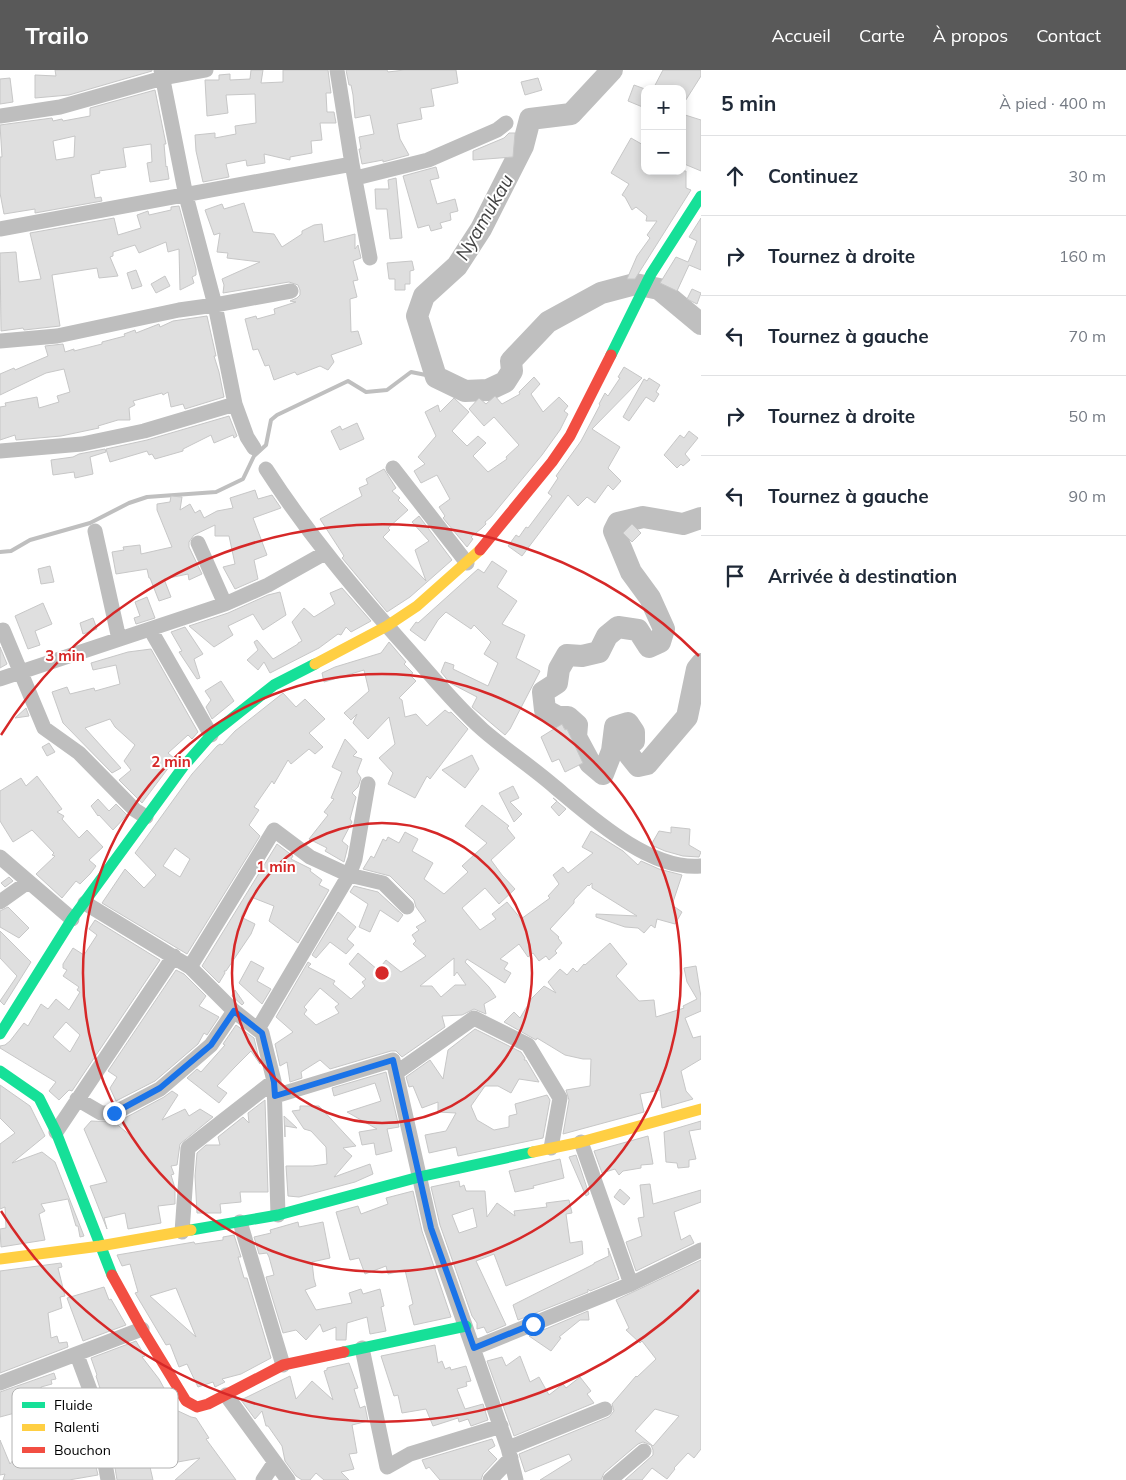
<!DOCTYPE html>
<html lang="fr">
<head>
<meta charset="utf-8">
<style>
	:root { --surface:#fff; --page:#f6f6f7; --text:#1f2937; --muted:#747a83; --line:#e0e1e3; --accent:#595959 }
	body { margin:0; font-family:Mulish,sans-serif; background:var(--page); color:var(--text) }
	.controls { position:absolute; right:15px; top:15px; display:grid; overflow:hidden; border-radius:10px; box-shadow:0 2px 8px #0003 }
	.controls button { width:45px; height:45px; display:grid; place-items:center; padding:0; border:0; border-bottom:1px solid var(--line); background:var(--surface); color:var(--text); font:25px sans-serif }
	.stop { position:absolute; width:15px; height:15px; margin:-11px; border:4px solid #1a73e8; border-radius:50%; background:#fff }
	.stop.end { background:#1a73e8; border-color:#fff; box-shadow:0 1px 5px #0008 }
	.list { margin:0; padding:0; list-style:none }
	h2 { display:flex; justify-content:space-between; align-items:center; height:65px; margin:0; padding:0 20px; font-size:21px }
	h2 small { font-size:16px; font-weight:400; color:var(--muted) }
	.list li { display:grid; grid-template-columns:32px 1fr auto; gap:15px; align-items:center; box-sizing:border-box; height:80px; padding:0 20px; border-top:1px solid var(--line) }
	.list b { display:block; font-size:19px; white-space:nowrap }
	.list em { font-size:16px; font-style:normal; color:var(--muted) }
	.icon { flex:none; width:28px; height:28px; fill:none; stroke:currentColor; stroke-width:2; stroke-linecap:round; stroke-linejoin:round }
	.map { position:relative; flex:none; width:701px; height:1410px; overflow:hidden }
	header { display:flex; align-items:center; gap:30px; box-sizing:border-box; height:70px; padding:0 25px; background:var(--accent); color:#fff }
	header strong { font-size:24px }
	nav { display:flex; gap:28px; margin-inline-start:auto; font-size:18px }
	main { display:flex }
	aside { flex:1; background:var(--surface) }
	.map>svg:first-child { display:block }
</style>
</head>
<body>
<header>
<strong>Trailo</strong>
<nav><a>Accueil</a><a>Carte</a><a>À propos</a><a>Contact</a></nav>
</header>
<main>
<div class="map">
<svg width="701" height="1410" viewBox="0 0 701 1410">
	<rect width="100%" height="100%" fill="#fff"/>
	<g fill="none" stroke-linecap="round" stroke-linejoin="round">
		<!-- stream -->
		<path stroke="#bfbfbf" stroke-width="4" d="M0 482 11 481 30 470 90 453 129 433 147 427 216 422 243 409 254 386 266 375 271 350 277 345 348 311 366 322 387 320 411 302 436 307"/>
		<!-- river -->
		<path stroke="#bfbfbf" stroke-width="22" d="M612 0 571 44 530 49 523 76 481 159 457 196 424 226 417 246 436 307 465 321 488 320 505 312 512 301 511 291 548 252 601 223 635 214 659 219 701 254
			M701 448 683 454 643 447 618 453 614 461 631 502 650 528 664 559 660 572 649 577 638 560 618 557 607 566 599 582 582 586 567 585 559 599 557 613 543 622 545 640 558 647H568L577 655 576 667 590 693 603 704 612 681 615 657 628 653 634 662V671L627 677 630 686 638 696 647 694 687 647 697 599 701 594"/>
	</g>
	<!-- building -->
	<path fill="#dfdfdf" stroke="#c7c7c7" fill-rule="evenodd" d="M55 0H152V1L69 25 35 28V5L56 6Z
		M251 0H263L261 13 283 12V0H328L331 23H326L327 42H334L336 53H320L322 70 311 71 312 83 290 87V90L264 84 265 93 247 96 246 90 226 94 229 107 203 112 196 81 195 65 215 63V68L236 64 235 56 256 53 255 24 226 25 228 43 207 46 205 10H219V5L230 4V10L250 9Z
		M346 0H387L388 2 404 0H456L458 13 431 19 434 36 420 38 422 49 397 54 400 69 409 85 383 92V90L362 94 359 79H361L359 67 374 64 370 45 355 48 353 25 351 15H349Z
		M663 0H701V6L682 36V19H653Z
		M10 8 13 32 0 34V9Z
		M538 8 542 20 525 25 521 12Z
		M634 15 645 19V38L628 31Z
		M155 20 166 74H164L166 97 167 96 169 109 150 112 147 93 152 92 151 74 123 78 126 97 99 101 100 103 91 105 95 128 101 127 102 131 35 143V139L4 144 0 123V87H2L0 55 52 48 53 51 62 49 63 51 90 46V38ZM75 66 74 87 56 90 53 71Z
		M682 44 701 50V101L682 93Z
		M509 63H515L513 87 473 90V81L504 68Z
		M631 68 645 76V101H686V118L691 120 635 209H627L637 186 650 168 647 165 657 151H646L647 146 636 137 632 140 625 127 622 125 629 114 611 103Z
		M436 97 439 108 430 110 437 134 455 129 458 141 450 143 451 150 440 153 442 158 431 161 429 155 418 158 403 106Z
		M396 108 402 168 390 169 387 139H376L375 119H389L388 110Z
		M244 133 253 162 274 164 282 177 302 164V161L314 155 322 154 324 172 355 164V179L358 175 361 188 353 191 358 210 353 211 357 227 350 229 351 262 358 261 362 274 331 285 334 292 328 300 320 296 297 305 295 302 274 310 269 295 265 296 258 279 253 280 245 249 256 246 257 249 275 244 274 239 296 232 290 231 297 228 300 225V220L298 215 289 212 223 223 224 215 222 209 260 192 227 188 228 183 217 182 220 163 214 165 205 140 222 134 224 139Z
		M179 136 196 199V205L192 207 194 213 180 220 179 179 168 182 166 172 139 183 135 175 113 182V186L110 187 118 206 99 208 97 198 52 205 60 256 24 260 23 258 1 261 0 183 16 182 19 212 41 209 30 163 114 148 118 165 141 158 137 145 148 141 149 145 171 140V137Z
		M701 148V200L689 195 677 221 660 213 676 187 688 192 697 171 689 167Z
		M412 191 414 200 410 201V214H405V220H395V209H389L387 193Z
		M136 200 142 216 132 219 127 203Z
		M165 206 170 216 156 223 151 214Z
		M692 219 701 223 697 234 687 229Z
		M207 246 216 286H214L219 302 224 327 185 339 183 334 171 337 168 322 163 325 162 323 133 331 135 335 129 338 130 350H118L98 356 99 358 61 366 16 370 15 365 0 370V337L6 336 5 333 37 327 39 338 59 332 57 326 70 322 64 299 46 303 0 325V304L14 298 15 300 48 286 45 276 63 274 65 282 74 279V281L102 274V272L125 266 124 264 135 260 136 263 159 254 160 257 173 251Z
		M624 297 642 308 592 359 620 377 608 398 621 411 613 420 608 415 595 433 587 427 578 436 568 425 522 486 508 476 516 465 519 467 526 457 528 458 552 426 548 423 558 408 556 406 581 371 600 335 599 334 605 323 608 326 620 308 618 307Z
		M534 307 540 314 531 324 543 342 559 327 568 336 564 341 568 344 560 360 542 385 491 447 485 452 486 454 482 458 471 467 473 469 467 477 443 448 445 446 439 437 450 429 437 405 421 413 414 401 425 394 418 387 436 366 425 342 438 335 440 342 454 328 469 342 452 361 467 376 478 366 486 373 473 386 488 402 507 389 506 387 519 375 494 347 484 356 469 339 479 328 486 334 495 326 502 334 520 324 519 322Z
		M649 308 660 315 656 322 659 324 654 332 646 327 629 351 623 347 644 309 647 311Z
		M229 346 237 366 234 368 233 365 214 373 211 365 183 379V381L155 389 152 384 149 385 147 381 110 392 106 379 147 370Z
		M357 353 364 369 340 380 331 361 340 356 342 360Z
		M689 361 698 368 685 384 690 390 683 396 681 394 677 398 664 385 680 365 684 368Z
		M105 379 106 382 90 387 93 404 75 408 74 402 53 405 51 390 73 387 79 384Z
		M384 399 396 418 392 421 400 428 398 430 408 440 388 458 390 460 383 467 426 511 415 480 429 471 412 452 419 446 452 490 410 527 387 542 342 488 344 486 320 449 362 426 359 418 368 414 366 409Z
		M255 420 258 429 272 425 281 438 253 448 267 485 254 490 258 509 235 519 223 497 235 494 229 466H215V455L194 465 189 472V477L202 504 189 510 188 504 164 509 171 527 159 531 150 508H149L147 499 116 504 112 482 124 480 123 477 140 475 141 484 172 477 157 440V434L170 432 171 426 182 427 180 440 190 434 195 443 200 440 204 448 217 441 233 438 230 428Z
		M632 454 641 463 632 472 623 463Z
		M492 491 507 501 497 517 517 531 502 554 525 565 516 588 540 601 510 659 505 665 472 637 477 627 450 613 441 602 445 592 454 595 453 599 488 616 498 593 484 584 491 572 474 555 471 559 446 542 438 550 425 571 410 560 416 552 418 553 478 499 484 503Z
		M50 496 54 512 41 514 38 499Z
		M342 518 371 551 351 562 346 557 341 565 338 564 319 578 270 603 264 592 258 600 247 590 258 580 254 572 257 570 273 589 298 574V573L302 571 292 552 304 538 314 547 335 534 330 523Z
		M280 522 286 545 263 560 253 544 228 556 233 565 214 577 189 556 228 543 268 525Z
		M147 527 155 548 136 554 134 548 140 546 135 532Z
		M43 533 52 554 35 561 40 575 28 579 15 546Z
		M93 548 97 559 83 564 80 553Z
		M185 557 203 584 194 589 200 608 197 609 179 582 182 581 171 562Z
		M389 572 406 592 404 594 413 603 410 605 416 611 399 628 402 630 405 647 416 644 427 656 445 640 449 643 451 642 468 659 430 709 427 706 415 728 388 714 393 703 379 688 395 674 389 647 368 669 353 653 357 644 351 650 344 643 369 621 364 600 324 612 322 603 335 597 381 583Z
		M0 577 7 594 0 598Z
		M151 579 198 662 192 669 188 665 168 683 175 689 142 733 119 710 131 700 124 691 135 675 115 657 110 649 85 658 121 698 112 703 63 653 52 622 67 617 70 624 94 618 95 621 120 614 116 595 93 600 91 593 128 582Z
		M221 611 234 631 212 649 206 637 211 630 205 621Z
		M283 623 296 637 305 629 325 649 309 663 323 677 315 684 309 679 291 694 288 690 274 714 272 711 254 737 259 740 249 755 260 766 187 884 102 833 125 799 144 818 156 805 135 783 192 704 217 676 220 674 222 675 235 661ZM175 778 190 789 180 807 163 796Z
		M26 638 29 646 15 648Z
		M562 654 565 660 567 659 583 693 565 702 559 689 552 692 541 667Z
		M345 669 357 682 353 686 362 689 357 702 361 708 358 717 352 723 356 727 350 749 352 752 342 771 348 776 344 792 325 781 327 778 309 769 328 745 324 742 334 729 331 728 342 702 332 697Z
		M49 673 55 682 47 686 42 677Z
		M472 685 479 699 465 718 442 700Z
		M37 706 62 739 57 742 64 746 62 749 79 768 87 760 103 777 89 790 96 796 90 804 80 814 76 811 62 828 36 804 55 786 52 785 54 783 32 760 13 772 0 751V721L21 708 26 716Z
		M513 716 519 728 510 732 522 744 514 752 499 723Z
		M553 728 566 739 559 746 551 737 557 731Z
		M98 729 109 741 116 734 127 745 113 760 99 745 98 746 91 736Z
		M482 735 509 756 507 758 515 768 491 790 502 805 515 819 499 834 485 818 462 838 480 860 496 849 492 844 507 832 521 849 550 828 548 826 559 814 553 805 563 797 568 803 593 783 582 777 591 761 623 781 638 795 641 791 659 799 682 805 672 835 682 842 675 854 657 849 655 858 651 855 644 863 638 858 625 857 596 847V844L637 846 592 818V813L589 816 588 815 574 830V833L550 859 559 867 558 868 562 873 555 881 557 883 549 890 546 886 539 891 533 883 528 887 519 874 500 889 508 893 504 899 511 903 505 913 467 889 465 892 489 917 496 927 484 934 486 944 474 939 462 945 442 946 445 957 402 987 396 981H391L330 999 320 990 301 1002 302 1008 290 1012 287 992 280 996 275 974 293 962 276 947 308 892 311 894 308 897 335 911 333 914 351 929 365 916 362 912 366 909 349 894 358 883 378 900 386 890 401 902 426 886 413 874 416 871 412 865 419 860 416 857 426 851 416 837 414 830 390 806 363 799 371 786 374 788 383 769 386 771 388 767 399 773 405 762 418 769 412 781 433 793 424 809 444 824 468 802 462 796 487 773 465 756ZM454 888V906L457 902 466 915H455L441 927 432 916H420ZM320 918 339 934 335 937 339 943 316 955 304 944 307 940 304 937Z
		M671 757 690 759 689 775 701 782 699 787 683 786 665 781 651 775 659 761 671 763Z
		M277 774 293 786 291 789 311 799 310 801 322 810 319 815 329 820 298 873 269 851 274 836 251 827 241 847 255 854 251 864 226 901H224L225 903 219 913 202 896Z
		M9 807 13 811 5 817 1 813Z
		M354 816 378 822 403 845 398 852 380 840 370 862 359 857 368 834 350 822Z
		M8 837 29 858 19 868 0 857V841Z
		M338 842 356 857 347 869 354 875 346 884 330 872 316 888 312 885Z
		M95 850 160 890 72 1021 69 1020 59 1030 49 1021 56 1012 0 978V976L5 975 10 971 24 953 28 956 41 934 48 939 56 929 69 940 80 922 77 920 79 917 63 906 67 900 63 898V894L73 878 84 885 97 865 89 859ZM66 952 80 965 70 982 53 967Z
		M0 861 31 892 4 935 0 931 17 906 0 888Z
		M610 873 627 894 616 906 639 931 654 930 656 947 684 938 683 936 697 929 687 912 684 898 696 896 701 927V941L685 948 693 968 701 966V989L681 1001 686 1021 693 1029 662 1038 660 1020 640 1024 644 1042 563 1064 569 1030 566 1020 590 1016 591 989H583L565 985 537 968 536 970 504 952 514 942 520 948 532 928 544 916 556 923 548 912 560 899 567 905 573 898 577 902 584 894 585 895Z
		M251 891 264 898 257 911 271 919 262 934 239 913Z
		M176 900 184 904 206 926 199 936 219 947 207 965 204 963 198 974 155 1011 116 1031 110 1018 117 1007 108 1001Z
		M235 920 244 933 242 935 232 926Z
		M236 955 254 968 260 994 251 981 234 998 217 1016 227 1023 219 1033 187 1008 197 999 201 1002 225 975 223 974Z
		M475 959 521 982 525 988 524 990H526L539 1012 519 1009 511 1023 498 1016H485L471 1036 477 1050 494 1060 509 1057V1046L517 1044 515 1034 547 1025 550 1030 543 1068 458 1086 456 1077 429 1083 425 1065 446 1061 456 1043 438 1042V1032L422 1038 413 1016 409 1017 406 1007 430 990 443 1009 448 980Z
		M386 1002 399 1057 387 1059 392 1081 376 1085 374 1073 362 1075 359 1062 377 1059 347 1042 381 1031 375 1013 334 1026 332 1018Z
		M0 1015 30 1036 45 1066 12 1093 42 1082 55 1092 84 1166 80 1167 78 1156H76L68 1129 41 1134 45 1141 39 1144 45 1170 1 1177 0 1159 6 1158 5 1137 0 1139V1074L15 1063 0 1048Z
		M172 1021 178 1025 162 1050 185 1039 189 1046 200 1039 213 1047 180 1074 177 1095 171 1096 174 1104 171 1105 175 1118V1134L158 1136 161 1153 128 1159 125 1143 104 1148 107 1159 90 1116 107 1112 84 1059 91 1051 114 1052 131 1066 123 1049 164 1027Z
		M265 1030 268 1122H240L241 1132 220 1134 221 1143H197L195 1106 197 1083 206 1075H220L218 1067 243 1047 249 1053 248 1043Z
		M300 1036H319L356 1076 343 1078 352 1086 334 1107 370 1094 373 1104 355 1112 299 1127 288 1126 286 1096H313L327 1094 326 1077 311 1061 304 1059 292 1041 300 1040Z
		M284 1046 297 1058 285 1056V1067Z
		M701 1051V1059L689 1061 696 1089 689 1090V1097L678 1098 677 1093 666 1092 664 1062Z
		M648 1066 653 1094 641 1095V1098L623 1101 619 1105 615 1099 602 1103 594 1081Z
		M576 1085 589 1124 586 1126 569 1087Z
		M560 1089 564 1108 533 1116 534 1118 515 1122 509 1101Z
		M459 1111 460 1117 464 1115 466 1121H485L487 1147 497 1133 515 1146 514 1141 547 1137 546 1133 569 1130 572 1143 566 1144 570 1173 582 1171 583 1184 506 1216 494 1184 476 1191 506 1255 487 1263 484 1257 477 1259V1253L472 1246 440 1155 431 1117ZM473 1138 477 1157 459 1163 452 1145Z
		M650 1114 653 1134 701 1120V1132L674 1142 681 1170 690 1165 694 1173 636 1201 626 1172 642 1166 638 1148 644 1147 640 1115Z
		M620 1119 630 1128 624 1135 614 1127Z
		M413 1121 422 1161 451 1247 414 1255 409 1236 413 1234 405 1200 388 1204 386 1196 365 1204 359 1188 350 1190 336 1142 358 1136 361 1144 388 1134 386 1128Z
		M298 1152 299 1157 323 1152 330 1188 312 1192 314 1209 316 1216 305 1220 316 1240 352 1233 349 1223 361 1219 363 1224 380 1219 384 1236 381 1237 386 1261 370 1264 367 1247 347 1253 346 1270H336V1257L323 1262 320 1254 306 1270 296 1260 283 1263 266 1207 274 1205 269 1187 267 1183 259 1184 254 1167 271 1163 270 1160Z
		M234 1165 241 1187H238L244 1208H247L271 1288 241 1304 222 1309 225 1312 215 1317 213 1312 198 1317 187 1294 179 1297 170 1274 166 1275 135 1223 138 1222 130 1194 122 1196 117 1185 194 1172 195 1174 223 1170V1167ZM176 1218 196 1267 150 1226Z
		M608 1178 619 1209 590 1221 588 1219V1222L518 1250 513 1235 594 1194V1193L609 1186Z
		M701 1190V1379L694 1388 688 1383 674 1398 675 1399 667 1409 652 1398 642 1410H625L653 1385V1380L651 1375 643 1372 638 1374 604 1403 601 1410H540L572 1390 569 1384 525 1402 519 1384 609 1347 614 1341 612 1334 636 1306 637 1307 656 1289 642 1271 640 1273 626 1260 629 1258 616 1230ZM655 1339 679 1346 653 1376 635 1361Z
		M61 1193 62 1197 58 1198 65 1226 60 1227 62 1238 48 1243 51 1268 57 1266 59 1273 67 1272 68 1277 0 1303V1201Z
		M104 1217 109 1230 111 1229 126 1255 83 1271 67 1228Z
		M588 1241 589 1250H580L559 1267 561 1268 551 1281 529 1266Z
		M136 1271 145 1286 142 1287 159 1309 176 1340 191 1347 196 1348 209 1368 206 1369 236 1410H175L200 1388 150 1397 153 1410H117L104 1331 96 1306 97 1305 91 1288Z
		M435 1275 438 1293 442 1291 445 1299 450 1297 451 1300 466 1296 471 1311 466 1312 467 1316 457 1319 465 1339 483 1334 488 1350 471 1356 468 1349 459 1352 458 1348 433 1356 426 1339 402 1343 398 1325 394 1326 381 1286Z
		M520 1286 530 1312 539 1307 549 1325 563 1314 566 1318 580 1307 591 1321 587 1324 594 1333 514 1366 487 1291 502 1287 506 1296Z
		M349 1293 358 1318 354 1319 360 1338 365 1336 368 1351 352 1355 357 1383 349 1384 354 1399 341 1402 349 1410H324L316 1403 310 1410H302L296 1406 285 1391 282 1376 268 1356H266L262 1341 255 1349 241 1330 290 1306 296 1329 312 1311 333 1330 324 1301 327 1300V1298Z
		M54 1303 56 1309 51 1310 52 1314 41 1317 42 1324 23 1328 26 1340 0 1347V1322Z
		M86 1340 92 1373 73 1378 75 1396 95 1393 98 1405 69 1410H3L5 1404 0 1405V1370L10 1394 33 1364 54 1358 64 1365 61 1344Z
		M492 1369 495 1376 488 1380 497 1389 483 1404 481 1410H440L429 1397 426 1399 422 1390Z"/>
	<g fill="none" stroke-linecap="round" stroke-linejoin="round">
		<!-- street -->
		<path stroke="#bebebe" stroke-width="15" d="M161 0 186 126 215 235 235 334 247 367 254 378
			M337 0 352 94 370 188
			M0 46 60 37 163 8 206 0
			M356 108 428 90 497 60 506 53
			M0 159 352 94
			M0 271 57 266 179 240 215 235 291 221
			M0 381 82 374 144 361 235 334
			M393 398 467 493
			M266 399C308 464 355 520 406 577 431 605 455 635 483 660 506 680 532 697 555 717 591 747 650 801 701 796
			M95 461 119 569
			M198 473 225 534
			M150 559 211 665
			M3 560 44 658 79 683 135 740 146 747
			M0 609 225 534 268 515 325 483
			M0 787 72 849
			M0 832 28 812
			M85 833 190 897 234 941 262 963 274 1011 278 1145
			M190 897 274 760 310 787 349 805 383 813 407 837
			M258 959 349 805 355 789 368 714
			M396 1003 474 948 528 975 560 1028 551 1078
			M275 1026 393 990 431 1158 508 1378 516 1410
			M77 1029 101 1043H114L160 1019 211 975 234 941
			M56 1062 174 886
			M581 1072 631 1214
			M240 1152 283 1295
			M182 1162 188 1078 274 1011
			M362 1278 387 1397 410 1384 501 1356
			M474 1278 631 1214 701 1180
			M77 1285 93 1328 108 1410
			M0 1313 142 1259
			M226 1325 288 1410
			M508 1378 605 1339
			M263 1410 275 1392
			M490 1410 511 1388
			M610 1410 644 1381"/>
		<!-- fast -->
		<path stroke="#16e098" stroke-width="11" d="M611 285 651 204 701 126
			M0 964 72 849 183 697 211 665 274 615 315 594
			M0 1001 39 1028 56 1062 112 1205
			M191 1160 278 1145 419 1107 533 1082
			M344 1282 466 1256"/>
		<!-- slow -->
		<path stroke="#ffcf43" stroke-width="11" d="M315 594 387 556 417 536 480 480
			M533 1082 581 1072 701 1039
			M0 1189 100 1176 191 1160"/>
		<!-- jam -->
		<path stroke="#f24e42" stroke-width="11" d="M480 480 552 392 570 366 611 285
			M112 1205 142 1259 186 1331 197 1337 208 1334 283 1295 344 1282"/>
	</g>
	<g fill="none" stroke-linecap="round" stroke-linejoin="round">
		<!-- route -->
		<path stroke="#1a73e8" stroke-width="6" d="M114 1043 160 1018 211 975 234 941 262 963 274 1012 275 1026 393 990 431 1158 474 1278 533 1254"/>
	</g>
	<!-- distance rings -->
	<g fill="none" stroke="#d62828" stroke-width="2.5">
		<circle cx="382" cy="903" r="150"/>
		<circle cx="382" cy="903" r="299"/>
		<path d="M699 1220A449 449 0 0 1 1 1141M1 665A449 449 0 0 1 699 586"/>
	</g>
	<g text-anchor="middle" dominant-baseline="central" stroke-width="4" stroke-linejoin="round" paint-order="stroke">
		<!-- water labels -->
		<g font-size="19" font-style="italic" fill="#444" stroke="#fff">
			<text transform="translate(484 147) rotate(-60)">Nyamukau</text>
		</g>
	</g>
	<!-- legend -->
	<rect x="12" y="1318" width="166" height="80" rx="8" fill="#fff" stroke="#b2b2b2" stroke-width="1"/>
	<rect x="22" y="1332" width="23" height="6" fill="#16e098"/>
	<rect x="22" y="1354" width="23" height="7" fill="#ffcf43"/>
	<rect x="22" y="1377" width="23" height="6" fill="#f24e42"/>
	<g font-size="14" fill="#000">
		<text x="54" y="1340">Fluide</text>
		<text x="54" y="1362">Ralenti</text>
		<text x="54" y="1385">Bouchon</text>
	</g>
	<circle cx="382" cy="903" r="8" fill="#d62828" stroke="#fff" stroke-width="2.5"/>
	<g font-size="15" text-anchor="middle" font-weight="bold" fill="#d62828" stroke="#fff" stroke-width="4" stroke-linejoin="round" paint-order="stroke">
		<text x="65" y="591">3 min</text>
		<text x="171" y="697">2 min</text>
		<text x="276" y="802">1 min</text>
	</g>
</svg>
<div class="controls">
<button>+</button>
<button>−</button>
</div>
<div class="stop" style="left:533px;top:1254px"></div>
<div class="stop end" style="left:114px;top:1043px"></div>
</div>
<aside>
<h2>5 min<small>À pied · 400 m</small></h2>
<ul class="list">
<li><svg class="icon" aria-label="ahead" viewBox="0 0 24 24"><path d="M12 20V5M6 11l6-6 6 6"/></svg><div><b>Continuez</b></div><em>30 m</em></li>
<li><svg class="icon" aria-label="right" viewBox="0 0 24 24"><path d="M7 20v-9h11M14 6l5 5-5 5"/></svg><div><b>Tournez à droite</b></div><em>160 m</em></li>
<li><svg class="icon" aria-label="left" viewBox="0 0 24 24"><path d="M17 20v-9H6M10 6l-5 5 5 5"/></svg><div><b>Tournez à gauche</b></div><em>70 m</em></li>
<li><svg class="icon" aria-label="right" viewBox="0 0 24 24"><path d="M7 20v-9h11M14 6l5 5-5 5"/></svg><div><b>Tournez à droite</b></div><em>50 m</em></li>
<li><svg class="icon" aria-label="left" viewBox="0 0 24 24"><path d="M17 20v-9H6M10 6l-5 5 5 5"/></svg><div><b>Tournez à gauche</b></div><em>90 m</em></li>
<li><svg class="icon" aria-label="arrive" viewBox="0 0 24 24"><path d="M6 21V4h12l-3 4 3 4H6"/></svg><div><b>Arrivée à destination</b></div></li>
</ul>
</aside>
</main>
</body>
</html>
